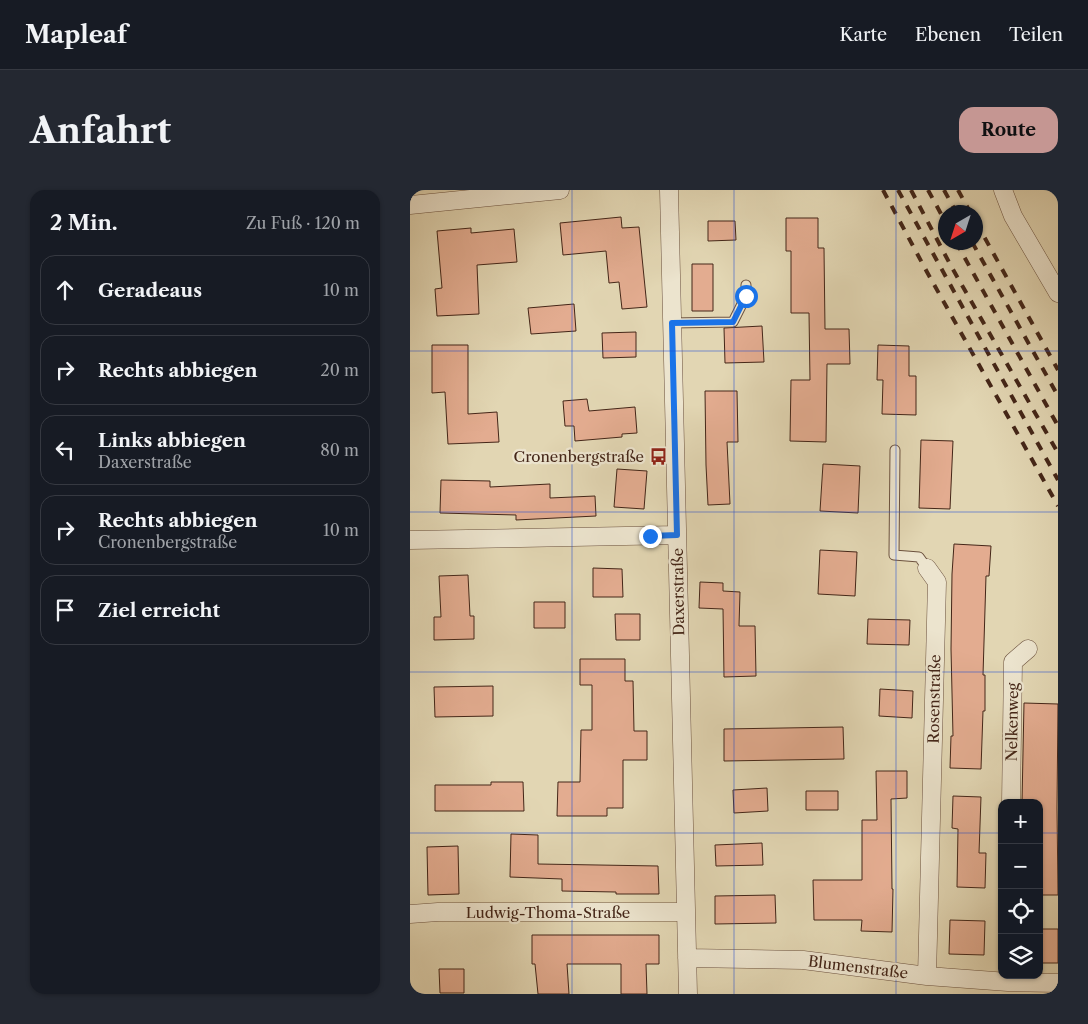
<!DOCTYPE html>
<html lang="de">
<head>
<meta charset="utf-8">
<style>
	:root { --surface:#171b24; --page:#242831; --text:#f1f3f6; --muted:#9ea1a6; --line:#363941; --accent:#c59692 }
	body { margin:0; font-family:"Libre Caslon Text",serif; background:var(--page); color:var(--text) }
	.controls { position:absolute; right:15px; bottom:15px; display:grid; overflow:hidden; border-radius:10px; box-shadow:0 1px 4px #0004 }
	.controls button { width:45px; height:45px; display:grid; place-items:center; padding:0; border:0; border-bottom:1px solid var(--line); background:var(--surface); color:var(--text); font:25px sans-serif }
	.compass { position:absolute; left:528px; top:15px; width:45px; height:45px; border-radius:50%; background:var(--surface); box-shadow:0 1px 4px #0004; rotate:219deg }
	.stop { position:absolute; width:15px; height:15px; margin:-11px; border:4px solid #1a73e8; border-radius:50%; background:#fff }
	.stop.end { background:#1a73e8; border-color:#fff; box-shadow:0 1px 5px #0008 }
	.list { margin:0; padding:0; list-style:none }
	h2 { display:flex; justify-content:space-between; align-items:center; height:65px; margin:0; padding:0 20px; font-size:21px }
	h2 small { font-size:16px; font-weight:400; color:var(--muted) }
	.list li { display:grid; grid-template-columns:32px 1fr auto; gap:15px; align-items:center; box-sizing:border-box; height:70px; margin:0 10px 10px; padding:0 10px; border:1px solid var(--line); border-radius:15px }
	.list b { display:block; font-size:19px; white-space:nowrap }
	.list p { margin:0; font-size:16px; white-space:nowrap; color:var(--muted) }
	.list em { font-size:16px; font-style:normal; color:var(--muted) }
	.icon { flex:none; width:28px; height:28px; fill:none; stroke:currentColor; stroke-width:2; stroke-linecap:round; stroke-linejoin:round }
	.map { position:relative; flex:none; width:648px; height:804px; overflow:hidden; border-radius:15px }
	header { display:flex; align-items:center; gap:30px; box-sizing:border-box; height:70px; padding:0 25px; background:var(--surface); border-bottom:1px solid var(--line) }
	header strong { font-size:24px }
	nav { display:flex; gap:28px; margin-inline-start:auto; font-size:18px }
	.intro { display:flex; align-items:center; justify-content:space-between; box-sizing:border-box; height:120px; padding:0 30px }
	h1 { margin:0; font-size:35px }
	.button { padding:12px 22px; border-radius:15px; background:var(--accent); color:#111; font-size:18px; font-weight:700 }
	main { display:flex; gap:30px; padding:0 30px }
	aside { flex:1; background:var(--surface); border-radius:15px; box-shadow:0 1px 4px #0004 }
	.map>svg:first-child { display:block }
</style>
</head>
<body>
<header>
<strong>Mapleaf</strong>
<nav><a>Karte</a><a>Ebenen</a><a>Teilen</a></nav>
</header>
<div class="intro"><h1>Anfahrt</h1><a class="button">Route</a></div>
<main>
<aside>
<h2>2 Min.<small>Zu Fuß · 120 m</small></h2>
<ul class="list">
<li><svg class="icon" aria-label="ahead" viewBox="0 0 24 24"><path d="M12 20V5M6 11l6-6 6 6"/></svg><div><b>Geradeaus</b></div><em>10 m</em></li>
<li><svg class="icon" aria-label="right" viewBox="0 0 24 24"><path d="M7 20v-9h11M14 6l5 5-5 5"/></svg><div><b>Rechts abbiegen</b></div><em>20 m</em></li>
<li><svg class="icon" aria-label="left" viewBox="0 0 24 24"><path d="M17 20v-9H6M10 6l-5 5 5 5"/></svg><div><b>Links abbiegen</b><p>Daxerstraße</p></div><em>80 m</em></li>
<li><svg class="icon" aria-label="right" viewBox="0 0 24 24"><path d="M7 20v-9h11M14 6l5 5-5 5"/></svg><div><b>Rechts abbiegen</b><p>Cronenbergstraße</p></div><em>10 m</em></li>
<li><svg class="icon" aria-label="arrive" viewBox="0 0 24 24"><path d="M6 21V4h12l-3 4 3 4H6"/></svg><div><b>Ziel erreicht</b></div></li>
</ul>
</aside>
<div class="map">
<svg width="648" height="804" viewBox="0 0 648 804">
	<rect width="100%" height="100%" fill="#e2d6b3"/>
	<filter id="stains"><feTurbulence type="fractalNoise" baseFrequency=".004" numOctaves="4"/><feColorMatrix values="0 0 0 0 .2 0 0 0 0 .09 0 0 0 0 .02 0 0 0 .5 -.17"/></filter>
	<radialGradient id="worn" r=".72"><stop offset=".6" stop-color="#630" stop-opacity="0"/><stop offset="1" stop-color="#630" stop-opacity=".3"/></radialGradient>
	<!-- building -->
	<path fill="#e3ac90" stroke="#442618" d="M211 27 212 38 229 37 237 117 212 119 209 92 199 93 196 61 153 65 150 33Z
		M376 28H408V58H414L415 139H439L440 174H417L416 252 380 251 381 190H400L399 123H381V61H376Z
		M298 31H325L326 50 298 51Z
		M61 38V43L104 39 107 72 67 75 69 124 27 126 25 99 32 98 27 41Z
		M282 74H303V121H282Z
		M164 114 166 141 121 144 118 118Z
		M352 136 354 172 315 173 314 138Z
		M226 142V167L193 168 192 143Z
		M22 155H58V224L87 222 89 252 38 254 35 202 22 203Z
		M468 155 499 156V186H506V225L472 224 473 190H467Z
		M295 201H327L328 252H317L320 314 298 315 296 275Z
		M177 209 179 221 225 217 227 243 212 244V247L165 251 164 236H155L153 211Z
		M511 250 543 251 540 319 509 318Z
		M413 274 450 276 448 323 410 321Z
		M207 279 237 281 234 319 204 317Z
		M31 290 80 291V297L140 294V308L185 306 186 326 106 330V325L30 323Z
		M544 354 581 356 579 386H576L573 485H575V521H573L571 579 540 578 541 546H543L541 459 542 384Z
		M410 360 447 362 445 406 408 404Z
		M183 378 212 379 213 407H183Z
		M58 385 60 426H64V449L24 450V427H31L29 386Z
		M290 392 313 393V401L330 402 329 436H345L346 486 314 487 313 419 289 418Z
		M124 412H155V438H124Z
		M205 424H230V450H206Z
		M458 429 500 430 499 455 457 454Z
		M170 469H215V491H223L224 541H237V570H213V618H197V626H147L148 592H170L171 540H182V495H170Z
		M83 496V526L25 527 24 497Z
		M470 499 503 501 502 528 469 526Z
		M614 513 648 514 647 618 648 705H629V613H612Z
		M433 537 434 569 314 571V539Z
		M466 581H497V608L481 609 482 699H483L482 742 451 741 452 730H404L403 690H452V630H467Z
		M81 592H113L114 621H25V595H81Z
		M357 598 358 621 324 623 323 600Z
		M396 601H428V620H396Z
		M543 606 571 607 569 663H576L575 698 547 697 548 639 542 638Z
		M101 644 128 645V674L248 676 249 704H206V702L152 701V689L100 687Z
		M352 653 353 675 306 676 305 655Z
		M48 656 49 704 18 705 17 657Z
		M365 705 366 733 305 734V706Z
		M540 730 575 731 574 765 539 764Z
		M629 739H648V773H629Z
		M122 745H249V774H236L237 804H211V774H157L159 804H128L125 774H122Z
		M29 779H54V803H30Z"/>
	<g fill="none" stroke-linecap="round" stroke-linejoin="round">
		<defs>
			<path id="service" d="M262 133 323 132 336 106V95
				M485 260 484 365 509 367 517 378"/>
			<path id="minor" d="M259 0 278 804
				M593 0 603 26 648 103
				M0 15 150 0
				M0 350 267 345
				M601 613 603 472 618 459
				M0 724 28 722H276
				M277 768 393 770 517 786 598 792 648 793
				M517 786 527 392 517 378"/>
		</defs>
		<!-- service casing -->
		<use href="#service" stroke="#6c523f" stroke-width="11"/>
		<!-- minor casing -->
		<use href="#minor" stroke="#6c523f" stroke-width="19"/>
		<!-- service -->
		<use href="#service" stroke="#ece4ce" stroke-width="9"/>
		<!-- minor -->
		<use href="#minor" stroke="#ece4ce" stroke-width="18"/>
		<!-- rail -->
		<path stroke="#442618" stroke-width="4" stroke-dasharray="9 9" stroke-linecap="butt" d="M473 0 517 82 648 316
			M488 0 648 290
			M501 0 541 76 648 263
			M518 0 536 33
			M534 0 546 22
			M548 0 560 22
			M566 32 648 180
			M546 52 648 236
			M562 52 648 206"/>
	</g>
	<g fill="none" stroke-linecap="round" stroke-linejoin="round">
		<!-- route -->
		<path stroke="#1a73e8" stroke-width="6" d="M240 346 267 345 262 133 323 132 336 106"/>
	</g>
	<!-- grid -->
	<path fill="none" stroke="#1d4ed8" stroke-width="1" stroke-opacity="0.55" d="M162 0V804M324 0V804M486 0V804M0 161H648M0 322H648M0 482H648M0 643H592M629 643H648"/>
	<!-- icons -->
	<defs>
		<symbol id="bus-bare" viewBox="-9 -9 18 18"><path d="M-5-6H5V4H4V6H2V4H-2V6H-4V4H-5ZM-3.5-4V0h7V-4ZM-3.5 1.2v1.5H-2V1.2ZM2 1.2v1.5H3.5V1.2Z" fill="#8f2418" stroke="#ece4ce" stroke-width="2.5" paint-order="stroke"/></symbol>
	</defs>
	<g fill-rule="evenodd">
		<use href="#bus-bare" x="236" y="254" width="25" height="25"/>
	</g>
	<g text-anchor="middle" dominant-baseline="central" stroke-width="4.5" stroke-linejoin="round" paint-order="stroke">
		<!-- poi labels -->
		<g font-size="15" fill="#442618" stroke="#ece4ce" text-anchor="end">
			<text x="234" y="266">Cronenbergstraße</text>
		</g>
		<!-- street labels -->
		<g font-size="15" fill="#442618" stroke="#ece4ce">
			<text transform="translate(268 402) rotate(-91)">Daxerstraße</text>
			<text transform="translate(524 509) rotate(-89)">Rosenstraße</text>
			<text transform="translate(602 532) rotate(-89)">Nelkenweg</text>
			<text x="138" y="722">Ludwig-Thoma-Straße</text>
			<text transform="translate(448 777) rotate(7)">Blumenstraße</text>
		</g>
	</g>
	<rect width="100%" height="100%" filter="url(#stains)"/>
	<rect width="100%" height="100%" fill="url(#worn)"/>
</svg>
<div class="controls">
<button>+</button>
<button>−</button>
<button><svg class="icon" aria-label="locate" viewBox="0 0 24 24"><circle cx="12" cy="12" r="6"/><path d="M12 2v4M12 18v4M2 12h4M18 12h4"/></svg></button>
<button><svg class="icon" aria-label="layers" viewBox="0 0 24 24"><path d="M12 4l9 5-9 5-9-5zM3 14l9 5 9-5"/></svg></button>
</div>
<svg class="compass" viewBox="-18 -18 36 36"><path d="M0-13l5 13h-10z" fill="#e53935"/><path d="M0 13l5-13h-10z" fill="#9ea1a6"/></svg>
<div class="stop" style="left:336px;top:106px"></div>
<div class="stop end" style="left:240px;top:346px"></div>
</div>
</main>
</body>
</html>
